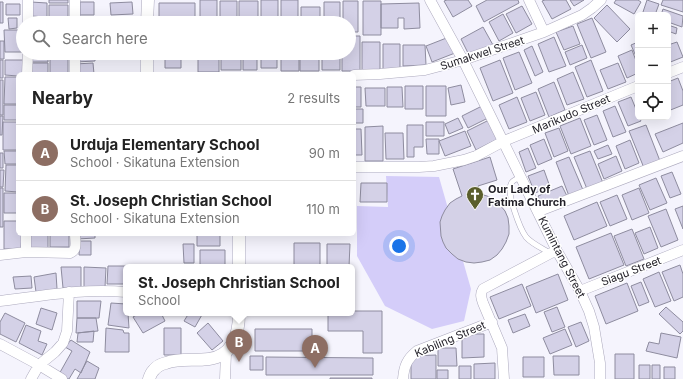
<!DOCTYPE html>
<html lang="en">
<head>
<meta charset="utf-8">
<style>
	:root { --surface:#fff; --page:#f2f2f2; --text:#222; --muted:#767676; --line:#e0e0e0; --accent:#5a5e2b }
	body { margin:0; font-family:Inter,sans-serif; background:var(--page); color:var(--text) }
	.controls { position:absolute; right:12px; top:12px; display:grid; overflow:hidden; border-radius:6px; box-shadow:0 4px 16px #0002 }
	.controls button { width:36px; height:36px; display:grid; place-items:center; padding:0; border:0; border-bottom:1px solid var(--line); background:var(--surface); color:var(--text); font:20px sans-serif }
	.you { position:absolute; left:399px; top:246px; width:14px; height:14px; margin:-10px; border:3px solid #fff; border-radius:50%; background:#1a73e8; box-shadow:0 0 0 6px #1a73e833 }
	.badge { display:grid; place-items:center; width:26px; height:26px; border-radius:50%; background:var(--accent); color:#fff; font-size:13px; font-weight:700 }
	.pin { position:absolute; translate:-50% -33px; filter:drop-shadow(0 1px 2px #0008) }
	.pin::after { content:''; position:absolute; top:21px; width:14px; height:12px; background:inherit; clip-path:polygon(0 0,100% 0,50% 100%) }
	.popup { position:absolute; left:123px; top:264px; width:232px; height:52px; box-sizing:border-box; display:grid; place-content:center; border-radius:6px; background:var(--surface); filter:drop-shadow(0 1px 3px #0005); font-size:13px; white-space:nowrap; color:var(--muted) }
	.popup b { font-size:15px; color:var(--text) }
	.popup::after { content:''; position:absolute; left:50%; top:100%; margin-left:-8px; border:8px solid transparent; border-top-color:var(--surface) }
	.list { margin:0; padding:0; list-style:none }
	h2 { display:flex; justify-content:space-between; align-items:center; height:52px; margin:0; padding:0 16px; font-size:17px }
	h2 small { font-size:13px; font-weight:400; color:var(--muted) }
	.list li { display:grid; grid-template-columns:26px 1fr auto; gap:12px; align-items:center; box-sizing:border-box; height:56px; padding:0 16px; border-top:1px solid var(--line) }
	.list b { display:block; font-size:15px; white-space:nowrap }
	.list p { margin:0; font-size:13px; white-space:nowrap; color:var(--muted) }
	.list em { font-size:13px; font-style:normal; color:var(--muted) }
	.icon { flex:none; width:22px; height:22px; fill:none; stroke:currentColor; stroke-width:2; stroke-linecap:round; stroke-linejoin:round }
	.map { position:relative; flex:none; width:683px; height:379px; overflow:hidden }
	.search { position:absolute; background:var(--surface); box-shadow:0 4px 16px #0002; left:16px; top:16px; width:340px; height:44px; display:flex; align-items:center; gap:10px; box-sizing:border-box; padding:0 14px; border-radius:22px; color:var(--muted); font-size:15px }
	.panel { position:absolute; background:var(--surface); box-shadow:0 4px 16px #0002; left:16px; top:72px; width:340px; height:164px; border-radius:6px }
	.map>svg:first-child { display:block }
</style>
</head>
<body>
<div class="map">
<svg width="683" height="379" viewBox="0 0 683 379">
	<rect width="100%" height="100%" fill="#f5f4fd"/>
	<!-- green -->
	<path fill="#d4cdf9" d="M386 176 439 177 471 289 464 321 432 329 385 306 357 256V206L388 207Z"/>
	<!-- building -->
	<path fill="#d4d1e7" stroke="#8e8c9f" d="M49 0H68V3H49Z
		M200 0H217V23H200Z
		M261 0H278V20H261Z
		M281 0H298V20H281Z
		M447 0H468L472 6 453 17 444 1Z
		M487 0H518L519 3 484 22 476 6Z
		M545 0H566L571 9 552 19 542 1Z
		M570 0H584L574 6Z
		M616 0H638L641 2 634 14 614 3Z
		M647 0 659 4 655 15H642Z
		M663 0H683V12L661 5Z
		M220 1H237V23H220Z
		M239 1H258V21H239Z
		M343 1H358V32H349V23H343Z
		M363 1H381V35H363Z
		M0 2H3V23H0Z
		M31 2 47 3V17L30 16Z
		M80 2H94V15H80Z
		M132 2 133 14 111 15 110 3Z
		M324 2H340V23H324Z
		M159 3H195V23H159Z
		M419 3 420 28 404 29V18H398V28H381V4Z
		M6 4H20V15H6Z
		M49 5H68V17H49Z
		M607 5 630 29 617 42 594 18Z
		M522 6 532 24 516 33 506 14Z
		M301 7H320V23H301Z
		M663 9 683 16 682 27 668 22V15H661Z
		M503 14 513 33 499 41 489 22Z
		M8 18H17V28L9 29Z
		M32 18H49V23H31Z
		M92 18V23H79L78 19Z
		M592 18 606 52 591 58 577 24Z
		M50 19H67V23H50Z
		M668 25 677 28 676 34 668 31Z
		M573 26 580 44 564 50 556 32Z
		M483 27 493 45 470 57 461 39Z
		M4 30H22L23 52H5Z
		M349 36H360V71H342V53H349Z
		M449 37 455 53 432 62 426 46Z
		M554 37 566 66 549 72 538 44Z
		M0 41H4V59H0Z
		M362 42H380V72H362Z
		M638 42V61L631 45Z
		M677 42 683 57 668 63V45Z
		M383 44H400V71H383Z
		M403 45H425L426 65 403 66Z
		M582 45 587 58 570 65 565 52Z
		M532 46 543 72 535 76 524 50Z
		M632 50 638 66V73L627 78 618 56Z
		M519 52 532 83 515 90 503 58Z
		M32 53H48V62H32Z
		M50 53H68V74H50Z
		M76 53H95V61L76 62Z
		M100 53H131V55H100Z
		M165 53H181V68H165Z
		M198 53H219V72H198Z
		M221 53H241V70H221Z
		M243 53H257V70H243Z
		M261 53H277V68H261Z
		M281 53H299V71H281Z
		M300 53H319V71H300Z
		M322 53H340V70H322Z
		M0 60H3V78H0Z
		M5 60H24L23 74H18V76L5 75Z
		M500 60 513 93 493 101 480 68Z
		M591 60 603 91 587 97 575 67Z
		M31 63H48V74H31Z
		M93 63 94 74H76L75 64Z
		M618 63 626 82 608 89 600 70Z
		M573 72 584 99 567 105 557 79Z
		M5 77H18V104H4Z
		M678 78 683 91V105L668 111V82Z
		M0 80H3V115H0Z
		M554 82 565 110 549 117 538 89Z
		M461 85 465 102 451 105 448 88Z
		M405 86H423V109H405Z
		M426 86H446V116H426Z
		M354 87H361V107H354Z
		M387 87H402L403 107H387Z
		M365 88H385V106H366Z
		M536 92 545 115 530 121 521 98Z
		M517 97 527 122 509 129 499 105Z
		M631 97 638 114V117H639L641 121 628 126 618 102Z
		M4 105H18V120H4Z
		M482 106 488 118 468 128 462 116Z
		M615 106 626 132 613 137 603 111Z
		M354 109H363V123H354Z
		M597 115 607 140 594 145 584 120Z
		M0 116H3L2 135H0Z
		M458 118 463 128 449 134 445 124Z
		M580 118 591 146 571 154 560 126Z
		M489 120 498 139 476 150 467 131Z
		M3 122H18V150H3Z
		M426 122H444V136H426Z
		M683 123V143L663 152 655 134Z
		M407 125H423V147H414V157H407Z
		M646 125 660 161 644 168 629 131Z
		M383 126V161H365V127Z
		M559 128 568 151 554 157 545 133Z
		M354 129H361L362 155H354Z
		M465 131 471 146 445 156 439 141Z
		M385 133H403L404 159H386Z
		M426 139H439V154H427Z
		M544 139 552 159 538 165 530 145Z
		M630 140 639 163 625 169 616 146Z
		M608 145 612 154 598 159 594 151Z
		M528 148 536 168 526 172 519 152Z
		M4 151H18V164H5Z
		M590 151 603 183 587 189 574 157Z
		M0 153H3V168H0Z
		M616 156 622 171 604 179 598 164Z
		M490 157 497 180 478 186 480 194 487 196 494 199 500 205 505 211 508 218 509 226V234L506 242 502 249 497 255 490 260 482 262 474 263 466 262 458 259 452 254 446 248 443 242 441 236 440 222 442 216 445 210 450 203 456 199 462 196 453 169Z
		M569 157 583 190 569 196 556 162Z
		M6 165H18V192L5 191Z
		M0 170H4L3 187H0Z
		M544 170 550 187 535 193 528 176Z
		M672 172 681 194 670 198 661 176Z
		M656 178 667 203 650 210 639 185Z
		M361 183H387V202H360Z
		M562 186 567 196 542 206 538 196Z
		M0 188H3V227H0Z
		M639 188 649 213 632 220 622 195Z
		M4 193H18V213H4Z
		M617 195 627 219 610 226 600 202Z
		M597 202 607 226 574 240 564 216Z
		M683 206V229L675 209Z
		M666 209 678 240 661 247 648 216Z
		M4 221H18V234H22L21 249H4Z
		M650 227 658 248 644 254 635 233Z
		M632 229 644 259 626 266 614 236Z
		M611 233 624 265 589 279 576 247Z
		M30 234H48V249H30Z
		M50 234H69V247H50Z
		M77 234H95V238L77 239Z
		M197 234H220V246H197Z
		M80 241H91V255H79Z
		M294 243H320V267H294Z
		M183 244H194V263H184Z
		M327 244H350L349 267H327Z
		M200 250H225V267H200Z
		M680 265 683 274V297L674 301 662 272Z
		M108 266H130V267H126V284H107Z
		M61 267H81V288H63Z
		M84 267 106 268 105 287H84Z
		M659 272 671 301 655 307 643 279Z
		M56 273 57 289 36 292 34 277Z
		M558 274 568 300 536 313 526 287Z
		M31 276 32 288 15 289 13 277Z
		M641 282 649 302 639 306 631 286Z
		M627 283 638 311 606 324 595 296Z
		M522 284 531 306 499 319 490 297Z
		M77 301H101L99 318H77Z
		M111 303 126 304V313H128L129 328 108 325Z
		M557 307 565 327 552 332 544 312Z
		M666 307 683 322V331L680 334 659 314Z
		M41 308 57 313 52 330 36 324Z
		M352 311H382V353H363V331H328V313H352Z
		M5 313 25 323 16 342 0 334V322Z
		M140 313H161L165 321 143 333 133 317Z
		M189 313H203L195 327 184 321Z
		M525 314 530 326 513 333 508 320Z
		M77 318H96L98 331 76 333Z
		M581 322 589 341 576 347 568 327Z
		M208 323 223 341 212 350 197 333Z
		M26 325 41 331 38 341 47 344 42 355 19 343Z
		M106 328 123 330 124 333H129V352H105Z
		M164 328H181V355H164Z
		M255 329H312V351H255Z
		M565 329 572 345 550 354 543 338Z
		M94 331 93 342H77L78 333Z
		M661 333 681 337 677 358 646 351 649 342 659 344Z
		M462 334H484V357L462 358Z
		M71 340 90 352 81 373 75 369 69 379H64L58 376 72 351 65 347Z
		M438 348H456L457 366H438Z
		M615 354H634V379H615Z
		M436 355V379H411V356Z
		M250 356H263V370H250Z
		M553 356H579V375H554Z
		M266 357 373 358V375H266Z
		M523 357H544V377H523Z
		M87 361 99 368 95 379H77Z
		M495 363V379H474V364Z
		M639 365H650V379H639Z
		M652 365H660V379H652Z
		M459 366H471V379H459Z
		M664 367H675V379H664Z
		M437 370H448V379H437Z
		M330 378H372V379H330Z"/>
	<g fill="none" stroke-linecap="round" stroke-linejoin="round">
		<defs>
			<path id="service" d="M521 177C517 179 512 180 511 184 506 192 520 229 526 237 532 244 542 248 550 253"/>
			<path id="minor" d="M75 0V23
				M430 0 463 60 557 251 580 291 589 311 594 327 600 363V379
				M529 0 544 32
				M28 23V0
				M75 53V74
				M668 73 683 67
				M27 74 28 53
				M354 75 380 74 425 70 463 60 544 32 582 15 592 8 601 0
				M354 167H419L434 166 464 160 476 156 504 141 638 86
				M539 211 683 156
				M26 252V234
				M0 255 26 252 70 253C78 250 75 241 75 234
				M580 291 683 250
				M0 301C42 296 84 288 126 292
				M0 344 39 365 62 379
				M31 379 39 365 55 352 63 343 67 331 69 292
				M225 379 226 353
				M403 379C404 366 407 359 417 351L492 322
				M504 379 502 348 483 303C481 297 480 294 483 289L551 253 557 251"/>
			<path id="tertiary" d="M147 23 148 0
				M147 74V53
				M239 234V267
				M149 379C150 376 151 373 153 371 156 367 161 364 166 363 179 358 194 361 209 359 233 356 239 334 239 313"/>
		</defs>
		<!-- service casing -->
		<use href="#service" stroke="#aca9bd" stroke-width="6"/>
		<!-- minor casing -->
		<use href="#minor" stroke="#aca9bd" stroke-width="11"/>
		<!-- tertiary casing -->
		<use href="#tertiary" stroke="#aca9bd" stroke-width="13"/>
		<!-- service -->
		<use href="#service" stroke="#fff" stroke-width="5"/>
		<!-- minor -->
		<use href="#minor" stroke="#fff" stroke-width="10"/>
		<!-- tertiary -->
		<use href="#tertiary" stroke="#fff" stroke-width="12"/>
	</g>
	<!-- icons -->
	<defs>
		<symbol id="church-pin" viewBox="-11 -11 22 30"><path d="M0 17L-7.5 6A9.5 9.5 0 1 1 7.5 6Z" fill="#5a5e2b" stroke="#fff"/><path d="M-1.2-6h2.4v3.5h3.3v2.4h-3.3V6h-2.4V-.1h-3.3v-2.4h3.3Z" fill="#fff"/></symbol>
	</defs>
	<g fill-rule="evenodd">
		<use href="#church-pin" x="465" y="185" width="20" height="27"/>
	</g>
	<g text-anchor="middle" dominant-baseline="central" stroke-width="3" stroke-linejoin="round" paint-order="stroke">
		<!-- street labels -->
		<g font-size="11" fill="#201e26" stroke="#fff">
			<text transform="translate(482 53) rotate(-18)">Sumakwel Street</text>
			<text transform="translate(571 114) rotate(-23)">Marikudo Street</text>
			<text transform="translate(562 257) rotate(63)">Kumintang Street</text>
			<text transform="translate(631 271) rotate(-21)">Siagu Street</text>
			<text transform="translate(450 339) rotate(-23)">Kabiling Street</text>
		</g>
		<!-- poi labels -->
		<g font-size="11" font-weight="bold" fill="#201e26" stroke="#fff" text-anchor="start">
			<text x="488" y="189">Our Lady of<tspan x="488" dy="13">Fatima Church</tspan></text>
		</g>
	</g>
</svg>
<div class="controls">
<button>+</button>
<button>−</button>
<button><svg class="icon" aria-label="locate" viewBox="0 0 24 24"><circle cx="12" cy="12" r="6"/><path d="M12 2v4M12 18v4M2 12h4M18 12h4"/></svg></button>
</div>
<div class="you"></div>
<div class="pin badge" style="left:315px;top:368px;background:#8d6e63">A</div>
<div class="pin badge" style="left:239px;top:362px;background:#8d6e63">B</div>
<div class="popup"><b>St. Joseph Christian School</b>School</div>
<div class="search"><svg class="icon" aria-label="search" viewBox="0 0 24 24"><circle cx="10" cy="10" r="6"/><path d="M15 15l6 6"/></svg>Search here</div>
<section class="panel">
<h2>Nearby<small>2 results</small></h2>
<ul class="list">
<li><span class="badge" style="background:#8d6e63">A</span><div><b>Urduja Elementary School</b><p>School · Sikatuna Extension</p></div><em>90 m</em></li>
<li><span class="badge" style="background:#8d6e63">B</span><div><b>St. Joseph Christian School</b><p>School · Sikatuna Extension</p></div><em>110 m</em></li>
</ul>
</section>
</div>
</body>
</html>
